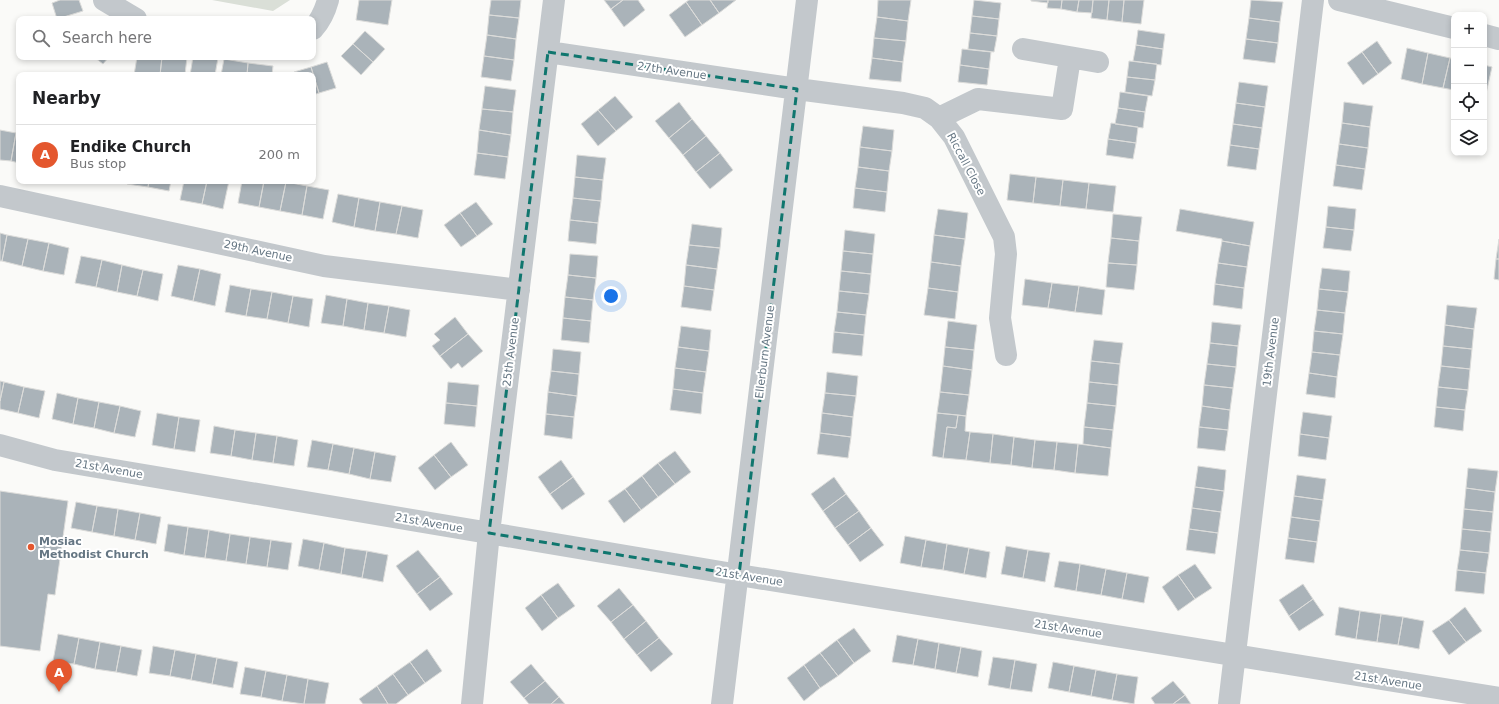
<!DOCTYPE html>
<html lang="en">
<head>
<meta charset="utf-8">
<style>
	:root { --surface:#fff; --page:#f2f2f2; --text:#202124; --muted:#757577; --line:#e0e0e0; --accent:#e4572e }
	body { margin:0; font-family:"DejaVu Sans",sans-serif; background:var(--page); color:var(--text) }
	.controls { position:absolute; right:12px; top:12px; display:grid; overflow:hidden; border-radius:8px; box-shadow:0 2px 6px #0003 }
	.controls button { width:36px; height:36px; display:grid; place-items:center; padding:0; border:0; border-bottom:1px solid var(--line); background:var(--surface); color:var(--text); font:20px sans-serif }
	.you { position:absolute; left:611px; top:296px; width:14px; height:14px; margin:-10px; border:3px solid #fff; border-radius:50%; background:#1a73e8; box-shadow:0 0 0 6px #1a73e833 }
	.badge { display:grid; place-items:center; width:26px; height:26px; border-radius:50%; background:var(--accent); color:#fff; font-size:13px; font-weight:700 }
	.pin { position:absolute; translate:-50% -33px; filter:drop-shadow(0 1px 2px #0008) }
	.pin::after { content:''; position:absolute; top:21px; width:14px; height:12px; background:inherit; clip-path:polygon(0 0,100% 0,50% 100%) }
	.list { margin:0; padding:0; list-style:none }
	h2 { display:flex; justify-content:space-between; align-items:center; height:52px; margin:0; padding:0 16px; font-size:17px }
	h2 small { font-size:13px; font-weight:400; color:var(--muted) }
	.list li { display:grid; grid-template-columns:26px 1fr auto; gap:12px; align-items:center; box-sizing:border-box; height:60px; padding:0 16px; border-top:1px solid var(--line) }
	.list b { display:block; font-size:15px; white-space:nowrap }
	.list p { margin:0; font-size:13px; white-space:nowrap; color:var(--muted) }
	.list em { font-size:13px; font-style:normal; color:var(--muted) }
	.icon { flex:none; width:22px; height:22px; fill:none; stroke:currentColor; stroke-width:2; stroke-linecap:round; stroke-linejoin:round }
	.map { position:relative; flex:none; width:1499px; height:704px; overflow:hidden }
	.search { position:absolute; background:var(--surface); box-shadow:0 2px 6px #0003; left:16px; top:16px; width:300px; height:44px; display:flex; align-items:center; gap:10px; box-sizing:border-box; padding:0 14px; border-radius:8px; color:var(--muted); font-size:15px }
	.panel { position:absolute; background:var(--surface); box-shadow:0 2px 6px #0003; left:16px; top:72px; width:300px; height:112px; border-radius:8px }
	.map>svg:first-child { display:block }
</style>
</head>
<body>
<div class="map">
<svg width="1499" height="704" viewBox="0 0 1499 704">
	<rect width="100%" height="100%" fill="#fafaf8"/>
	<!-- green -->
	<path fill="#dadfd7" d="M212 0H290L273 11Z"/>
	<!-- building -->
	<path fill="#aab3b9" stroke="#dcdcda" d="M60 0H79L83 11 57 19 52 3Z
		M359 0H392L388 25 356 20Z
		M491 0H521L519 18 489 15Z
		M604 0H623L611 9Z
		M623 0H638L645 10 624 27 611 9Z
		M689 0H710L719 13 702 25 686 2Z
		M710 0H736L719 13Z
		M878 0H911L908 21 877 17Z
		M974 0 1001 3 999 19 972 16Z
		M1031 0H1048V3L1031 1Z
		M1048 0H1062L1061 9 1047 8Z
		M1062 0H1079L1077 12 1061 9Z
		M1079 0H1093L1092 13 1077 12Z
		M1093 0H1109L1107 20 1091 18Z
		M1109 0H1124L1122 22 1107 20Z
		M1124 0H1144L1141 24 1122 22Z
		M1251 0 1283 2 1280 22 1249 18Z
		M686 2 702 25 685 37 669 15Z
		M489 15 519 18 516 39 487 35Z
		M972 16 999 19 997 36 970 33Z
		M877 17 908 21 906 41 874 38Z
		M1249 18 1280 22 1278 43 1246 39Z
		M1138 30 1165 34 1163 49 1136 45Z
		M365 31 385 49 373 62 353 44Z
		M970 33 997 36 994 52 968 49Z
		M487 35 516 39 514 60 484 56Z
		M874 38 906 41 903 62 872 58Z
		M1246 39 1278 43 1275 63 1243 59Z
		M1377 41 1392 63 1378 74 1362 52Z
		M353 44 373 62 361 75 341 56Z
		M1136 45 1163 49 1161 65 1133 61Z
		M1407 48 1428 53 1422 84 1401 79Z
		M962 49 991 52 989 69 960 65Z
		M1362 52 1378 74 1363 85 1347 63Z
		M1428 53 1450 58 1443 88 1422 84Z
		M484 56 514 60 511 81 481 77Z
		M94 57H109L103 64Z
		M137 57H162L160 75H134Z
		M162 57H187L185 75H160Z
		M193 57 218 58 215 75H190Z
		M872 58 903 62 901 82 869 79Z
		M1450 58 1454 59V90L1443 88Z
		M224 59 248 63 247 75H221Z
		M1129 61 1157 64 1155 80 1127 77Z
		M327 62 336 88 319 93 311 67Z
		M248 63 273 66 272 75H247Z
		M960 65 989 69 987 85 958 82Z
		M1484 65 1492 67 1485 98 1484 97Z
		M311 67 319 93 313 95V75H295L294 72Z
		M1127 77 1155 80 1152 96 1125 92Z
		M1239 82 1268 86 1265 107 1236 103Z
		M485 86 516 90 513 112 482 109Z
		M1120 92 1148 96 1145 112 1118 108Z
		M615 96 633 117 616 131 598 110Z
		M679 102 692 119 669 138 655 121Z
		M1344 102 1373 106 1370 127 1342 123Z
		M1236 103 1265 107 1262 128 1233 124Z
		M1118 108 1145 112 1143 128 1115 124Z
		M482 109 513 112 511 135 479 130Z
		M598 110 616 131 598 146 581 124Z
		M692 119 706 136 683 155 669 138Z
		M1111 123 1138 127 1136 143 1108 139Z
		M1342 123 1370 127 1368 148 1339 144Z
		M1233 124 1262 128 1259 149 1230 145Z
		M863 126 894 130 892 151 860 147Z
		M0 130 16 133 11 161 0 160Z
		M479 130 511 135 508 157 477 153Z
		M16 133 19 134V163L11 161Z
		M706 136 720 153 696 172 683 155Z
		M1108 139 1136 143 1133 159 1106 155Z
		M1339 144 1368 148 1365 169 1336 165Z
		M1230 145 1259 149 1256 170 1227 166Z
		M860 147 892 151 889 171 858 167Z
		M477 153 508 157 505 179 474 175Z
		M720 153 733 170 710 189 696 172Z
		M577 155 606 158 603 180 575 177Z
		M1336 165 1365 169 1362 190 1333 186Z
		M858 167 889 171 887 192 855 188Z
		M1010 174 1036 177 1033 203 1007 200Z
		M575 177 603 180 601 201 573 198Z
		M1036 177 1063 180 1060 206 1033 203Z
		M1063 180 1089 183 1086 209 1060 206Z
		M127 181H149L148 187 127 184Z
		M149 181H171L169 191 148 187Z
		M184 181H207L202 204 180 200Z
		M207 181H229L223 209 202 204Z
		M242 181H264L259 207 238 203Z
		M264 181 286 182 280 211 259 207Z
		M286 182 307 186 302 215 280 211Z
		M1089 183 1116 186 1113 212 1086 209Z
		M307 186 329 190 323 219 302 215Z
		M855 188 887 192 885 212 853 208Z
		M338 194 359 198 354 227 332 222Z
		M359 198 380 202 375 231 354 227Z
		M573 198 601 201 598 223 570 220Z
		M380 202 402 206 396 234 375 231Z
		M476 202 493 224 477 236 460 213Z
		M402 206 423 210 418 238 396 234Z
		M1328 206 1356 209 1354 230 1326 227Z
		M938 209 968 213 965 239 934 235Z
		M1180 209 1254 222 1250 246 1222 241V239L1176 231Z
		M460 213 477 236 461 247 444 225Z
		M1113 214 1142 217 1139 241 1111 238Z
		M570 220 598 223 596 244 568 241Z
		M692 224 722 228 720 248 689 245Z
		M1326 227 1354 230 1351 251 1323 248Z
		M845 230 875 234 873 254 843 251Z
		M0 233 7 235 2 261H0Z
		M7 235 28 239 22 266 2 261Z
		M934 235 965 239 961 266 931 262Z
		M1111 238 1139 241 1137 265 1108 263Z
		M28 239 49 243 43 271 22 266Z
		M1499 239V259H1496Z
		M1222 241 1250 246 1247 267 1218 263Z
		M49 243 69 248 64 275 43 271Z
		M689 245 720 248 717 269 686 265Z
		M843 251 873 254 871 274 841 271Z
		M570 254 598 256 596 278 568 275Z
		M81 256 102 260 96 287 75 283Z
		M1496 259H1499V280L1494 279Z
		M102 260 122 265 117 292 96 287Z
		M931 262 961 266 958 292 928 288Z
		M1108 263 1137 265 1134 290 1106 287Z
		M1218 263 1247 267 1244 288 1215 284Z
		M122 265 143 270 137 296 117 292Z
		M178 265 200 269 193 301 171 296Z
		M686 265 717 269 714 290 684 286Z
		M1322 268 1350 271 1348 292 1319 289Z
		M200 269 221 274 215 306 193 301Z
		M143 270 163 274 158 301 137 296Z
		M841 271 871 274 869 294 839 291Z
		M568 275 596 278 593 300 565 297Z
		M1025 279 1052 283 1048 308 1022 305Z
		M1052 283 1079 286 1075 312 1048 308Z
		M1215 284 1244 288 1242 309 1213 305Z
		M230 285 251 289 246 316 225 312Z
		M684 286 714 290 711 311 681 307Z
		M1079 286 1105 290 1102 315 1075 312Z
		M928 288 958 292 955 319 924 315Z
		M251 289 272 292 267 319 246 316Z
		M1319 289 1348 292 1345 313 1317 310Z
		M839 291 869 294 866 315 837 312Z
		M272 292 293 296 288 323 267 319Z
		M326 295 347 299 343 326 321 323Z
		M293 296 313 299 309 327 288 323Z
		M565 297 593 300 591 321 563 318Z
		M347 299 368 303 364 330 343 326Z
		M368 303 389 306 384 333 364 330Z
		M1447 305 1477 308 1474 329 1445 325Z
		M389 306 410 310 406 337 384 333Z
		M1317 310 1345 313 1343 334 1314 331Z
		M837 312 866 315 864 335 834 332Z
		M455 317 468 334 440 356 432 346 440 340 434 334Z
		M563 318 591 321 589 343 561 340Z
		M948 321 977 325 974 350 945 347Z
		M1212 322 1241 325 1238 346 1210 343Z
		M1445 325 1474 329 1472 349 1443 346Z
		M681 326 711 330 709 351 678 347Z
		M1314 331 1343 334 1340 355 1312 352Z
		M834 332 864 335 862 356 832 353Z
		M468 334 483 351 462 368 458 363 451 369 440 356Z
		M1094 340 1123 343 1120 364 1091 361Z
		M1210 343 1238 346 1236 367 1207 364Z
		M1443 346 1472 349 1470 369 1441 366Z
		M678 347 709 351 706 372 675 368Z
		M945 347 974 350 972 370 943 366Z
		M553 349 581 352 579 374 551 371Z
		M1312 352 1340 355 1337 377 1309 373Z
		M1091 361 1120 364 1118 385 1089 382Z
		M1207 364 1236 367 1233 388 1204 385Z
		M943 366 972 370 969 395 940 392Z
		M1441 366 1470 369 1468 390 1438 387Z
		M675 368 706 372 703 393 673 389Z
		M551 371 579 374 577 396 548 392Z
		M827 372 858 376 856 396 825 393Z
		M1309 373 1337 377 1335 398 1306 394Z
		M0 381 4 382 0 401Z
		M4 382 24 387 18 413 0 409V401Z
		M448 382 479 385 477 406 446 403Z
		M1089 382 1118 385 1116 406 1087 403Z
		M1204 385 1233 388 1230 410 1202 406Z
		M24 387 45 391 39 418 18 413Z
		M1438 387 1468 390 1465 410 1436 407Z
		M673 389 703 393 701 414 670 410Z
		M548 392 577 396 574 417 546 414Z
		M940 392 969 395 966 416 937 413Z
		M57 393 78 398 73 424 52 419Z
		M825 393 856 396 853 417 822 413Z
		M78 398 99 402 94 428 73 424Z
		M99 402 120 406 114 433 94 428Z
		M446 403 477 406 475 427 444 424Z
		M1087 403 1116 406 1113 430 1084 427Z
		M120 406 141 411 135 437 114 433Z
		M1202 406 1230 410 1228 430 1199 427Z
		M1436 407 1465 410 1463 431 1434 427Z
		M1303 412 1332 416 1329 438 1300 434Z
		M157 413 179 417 174 449 152 445Z
		M822 413 853 417 851 437 820 433Z
		M937 413 958 415 956 428 947 427 943 458 932 456Z
		M546 414 574 417 572 439 544 435Z
		M958 415 966 416 965 431 970 432 966 460 943 458 947 427 956 428Z
		M179 417 200 420 195 452 174 449Z
		M214 426 235 430 231 456 210 453Z
		M1084 427 1113 430 1111 448 1083 444Z
		M1199 427 1228 430 1225 451 1197 448Z
		M235 430 256 433 252 460 231 456Z
		M970 432 993 434 990 463 966 460Z
		M256 433 277 436 273 463 252 460Z
		M820 433 851 437 848 458 817 454Z
		M993 434 1014 437 1011 465 990 463Z
		M1300 434 1329 438 1326 460 1298 456Z
		M277 436 298 440 294 466 273 463Z
		M1014 437 1035 440 1032 468 1011 465Z
		M312 440 333 444 328 470 307 467Z
		M1035 440 1057 442 1054 470 1032 468Z
		M451 442 468 465 451 477 434 455Z
		M1057 442 1078 444 1075 473 1054 470Z
		M333 444 354 448 349 474 328 470Z
		M1078 444 1111 448 1108 476 1075 473Z
		M354 448 375 452 370 479 349 474Z
		M675 451 691 472 675 484 658 463Z
		M375 452 396 456 391 482 370 479Z
		M434 455 451 477 435 490 418 468Z
		M561 460 573 477 550 494 538 477Z
		M658 463 675 484 658 497 642 476Z
		M1198 466 1226 470 1224 491 1195 487Z
		M1468 468 1498 471 1495 492 1466 488Z
		M1297 475 1326 479 1323 500 1294 496Z
		M642 476 658 497 641 510 625 489Z
		M573 477 585 494 562 510 550 494Z
		M834 477 846 494 823 511 811 494Z
		M1195 487 1224 491 1221 512 1192 508Z
		M1466 488 1495 492 1493 512 1464 509Z
		M625 489 641 510 624 523 608 501Z
		M0 491 68 501 55 595 48 594 40 651 0 646Z
		M846 494 859 511 835 528 823 511Z
		M1294 496 1323 500 1320 521 1291 517Z
		M76 502 97 506 92 532 71 528Z
		M97 506 118 509 114 536 92 532Z
		M1192 508 1221 512 1218 533 1189 529Z
		M118 509 140 513 135 540 114 536Z
		M1464 509 1493 512 1491 532 1462 529Z
		M859 511 871 528 848 545 835 528Z
		M140 513 161 517 156 544 135 540Z
		M1291 517 1320 521 1317 542 1288 538Z
		M168 524 188 527 184 555 164 551Z
		M188 527 209 530 205 558 184 555Z
		M871 528 884 545 860 562 848 545Z
		M1189 529 1218 533 1215 554 1186 550Z
		M1462 529 1491 532 1489 553 1460 550Z
		M209 530 230 534 226 561 205 558Z
		M230 534 250 537 246 564 226 561Z
		M905 536 926 540 921 567 900 563Z
		M250 537 271 540 267 567 246 564Z
		M1288 538 1317 542 1314 563 1285 559Z
		M303 539 324 543 319 570 298 566Z
		M271 540 292 543 288 570 267 567Z
		M926 540 947 544 943 570 921 567Z
		M324 543 345 548 341 574 319 570Z
		M947 544 969 548 964 574 943 570Z
		M1006 546 1028 550 1023 578 1001 574Z
		M345 548 367 551 362 578 341 574Z
		M969 548 990 552 986 578 964 574Z
		M418 550 440 577 417 594 396 566Z
		M1028 550 1050 553 1045 582 1023 578Z
		M1460 550 1489 553 1486 573 1457 570Z
		M367 551 388 555 383 582 362 578Z
		M1059 561 1080 564 1076 591 1054 587Z
		M1080 564 1106 569 1101 595 1076 591Z
		M1195 564 1212 588 1195 599 1178 575Z
		M1106 569 1127 573 1122 599 1101 595Z
		M1457 570 1486 573 1484 594 1455 591Z
		M1127 573 1149 577 1144 603 1122 599Z
		M1178 575 1195 599 1178 611 1162 587Z
		M440 577 453 594 430 611 417 594Z
		M558 583 575 606 558 618 541 595Z
		M1303 584 1313 599 1289 616 1279 600Z
		M619 588 633 605 611 622 597 606Z
		M541 595 558 618 542 631 525 608Z
		M1313 599 1324 615 1299 631 1289 616Z
		M633 605 646 621 624 639 611 622Z
		M1339 607 1360 611 1356 639 1335 635Z
		M1465 607 1482 631 1466 642 1449 620Z
		M1360 611 1381 614 1377 642 1356 639Z
		M1381 614 1403 617 1398 645 1377 642Z
		M1403 617 1424 621 1419 649 1398 645Z
		M1449 620 1466 642 1449 655 1432 631Z
		M646 621 659 638 637 655 624 639Z
		M854 628 871 651 854 663 837 640Z
		M58 634 79 638 74 664 53 661Z
		M897 635 918 639 913 665 892 662Z
		M79 638 100 642 95 669 74 664Z
		M659 638 673 654 651 672 637 655Z
		M918 639 939 643 935 669 913 665Z
		M837 640 854 663 838 676 820 653Z
		M100 642 121 646 116 672 95 669Z
		M939 643 961 647 956 673 935 669Z
		M121 646 142 650 137 676 116 672Z
		M153 646 175 650 170 676 149 673Z
		M961 647 982 651 978 677 956 673Z
		M427 649 442 671 425 683 410 662Z
		M175 650 196 654 191 680 170 676Z
		M820 653 838 676 820 688 804 665Z
		M196 654 217 658 212 684 191 680Z
		M993 657 1015 660 1010 689 988 685Z
		M217 658 238 662 233 688 212 684Z
		M1015 660 1037 664 1032 692 1010 689Z
		M410 662 425 683 408 695 393 674Z
		M1053 662 1074 666 1069 692 1048 688Z
		M531 664 545 681 524 698 510 682Z
		M804 665 820 688 804 701 787 678Z
		M1074 666 1096 670 1091 696 1069 692Z
		M245 667 266 671 261 697 240 694Z
		M1096 670 1117 674 1112 700 1091 696Z
		M266 671 287 675 282 701 261 697Z
		M393 674 408 695 396 704H388L377 686Z
		M1117 674 1138 677 1134 704 1112 700Z
		M287 675 308 679 304 704 282 701Z
		M308 679 329 683 325 704H304Z
		M545 681 559 697 551 704H529L524 698Z
		M1173 681 1185 695 1173 704H1155L1151 698Z
		M377 686 388 704H363L359 699Z
		M1185 695 1191 704H1173Z
		M559 697 565 704H551Z"/>
	<g fill="none" stroke-linecap="round" stroke-linejoin="round">
		<!-- minor -->
		<path stroke="#c3c8cc" stroke-width="22" d="M104 0 136 19
			M1339 0 1454 28
			M313 29C321 20 325 11 328 0
			M1484 35 1499 39
			M1023 49 1098 62
			M548 52 797 89 903 103 925 108 939 118 954 137 1004 237 1006 254 1000 318 1006 355
			M939 118 978 99 1062 109 1070 58
			M0 196 324 266 519 290
			M0 445 55 460 739 575 1499 698
			M472 704 489 533 554 0
			M722 704 807 0
			M1229 704 1313 0"/>
	</g>
	<!-- marked area -->
	<path fill="none" stroke="#0f766e" stroke-width="3" stroke-dasharray="8 5" stroke-linejoin="round" d="M548 52 797 89 739 575 489 533Z"/>
	<!-- markers -->
	<circle fill="#e4572e" stroke="#fff" stroke-width="1.5" cx="31" cy="547" r="4"/>
	<g text-anchor="middle" dominant-baseline="central" stroke-width="4" stroke-linejoin="round" paint-order="stroke">
		<!-- street labels -->
		<g font-size="11" fill="#657683" stroke="#fff">
			<text transform="translate(672 71) rotate(8)">27th Avenue</text>
			<text transform="translate(966 164) rotate(62)">Riccall Close</text>
			<text transform="translate(258 251) rotate(12)">29th Avenue</text>
			<text transform="translate(511 352) rotate(-83)">25th Avenue</text>
			<text transform="translate(765 352) rotate(-83)">Ellerburn Avenue</text>
			<text transform="translate(1271 352) rotate(-83)">19th Avenue</text>
			<text transform="translate(109 469) rotate(10)">21st Avenue</text>
			<text transform="translate(429 523) rotate(10)">21st Avenue</text>
			<text transform="translate(749 577) rotate(9)">21st Avenue</text>
			<text transform="translate(1068 629) rotate(9)">21st Avenue</text>
			<text transform="translate(1388 681) rotate(9)">21st Avenue</text>
		</g>
		<!-- poi labels -->
		<g font-size="11" font-weight="bold" fill="#657683" stroke="#fff" text-anchor="start">
			<text x="39" y="541">Mosiac<tspan x="39" dy="13">Methodist Church</tspan></text>
		</g>
	</g>
</svg>
<div class="controls">
<button>+</button>
<button>−</button>
<button><svg class="icon" aria-label="locate" viewBox="0 0 24 24"><circle cx="12" cy="12" r="6"/><path d="M12 2v4M12 18v4M2 12h4M18 12h4"/></svg></button>
<button><svg class="icon" aria-label="layers" viewBox="0 0 24 24"><path d="M12 4l9 5-9 5-9-5zM3 14l9 5 9-5"/></svg></button>
</div>
<div class="you"></div>
<div class="pin badge" style="left:59px;top:692px">A</div>
<div class="search"><svg class="icon" aria-label="search" viewBox="0 0 24 24"><circle cx="10" cy="10" r="6"/><path d="M15 15l6 6"/></svg>Search here</div>
<section class="panel">
<h2>Nearby<small></small></h2>
<ul class="list">
<li><span class="badge">A</span><div><b>Endike Church</b><p>Bus stop</p></div><em>200 m</em></li>
</ul>
</section>
</div>
</body>
</html>
